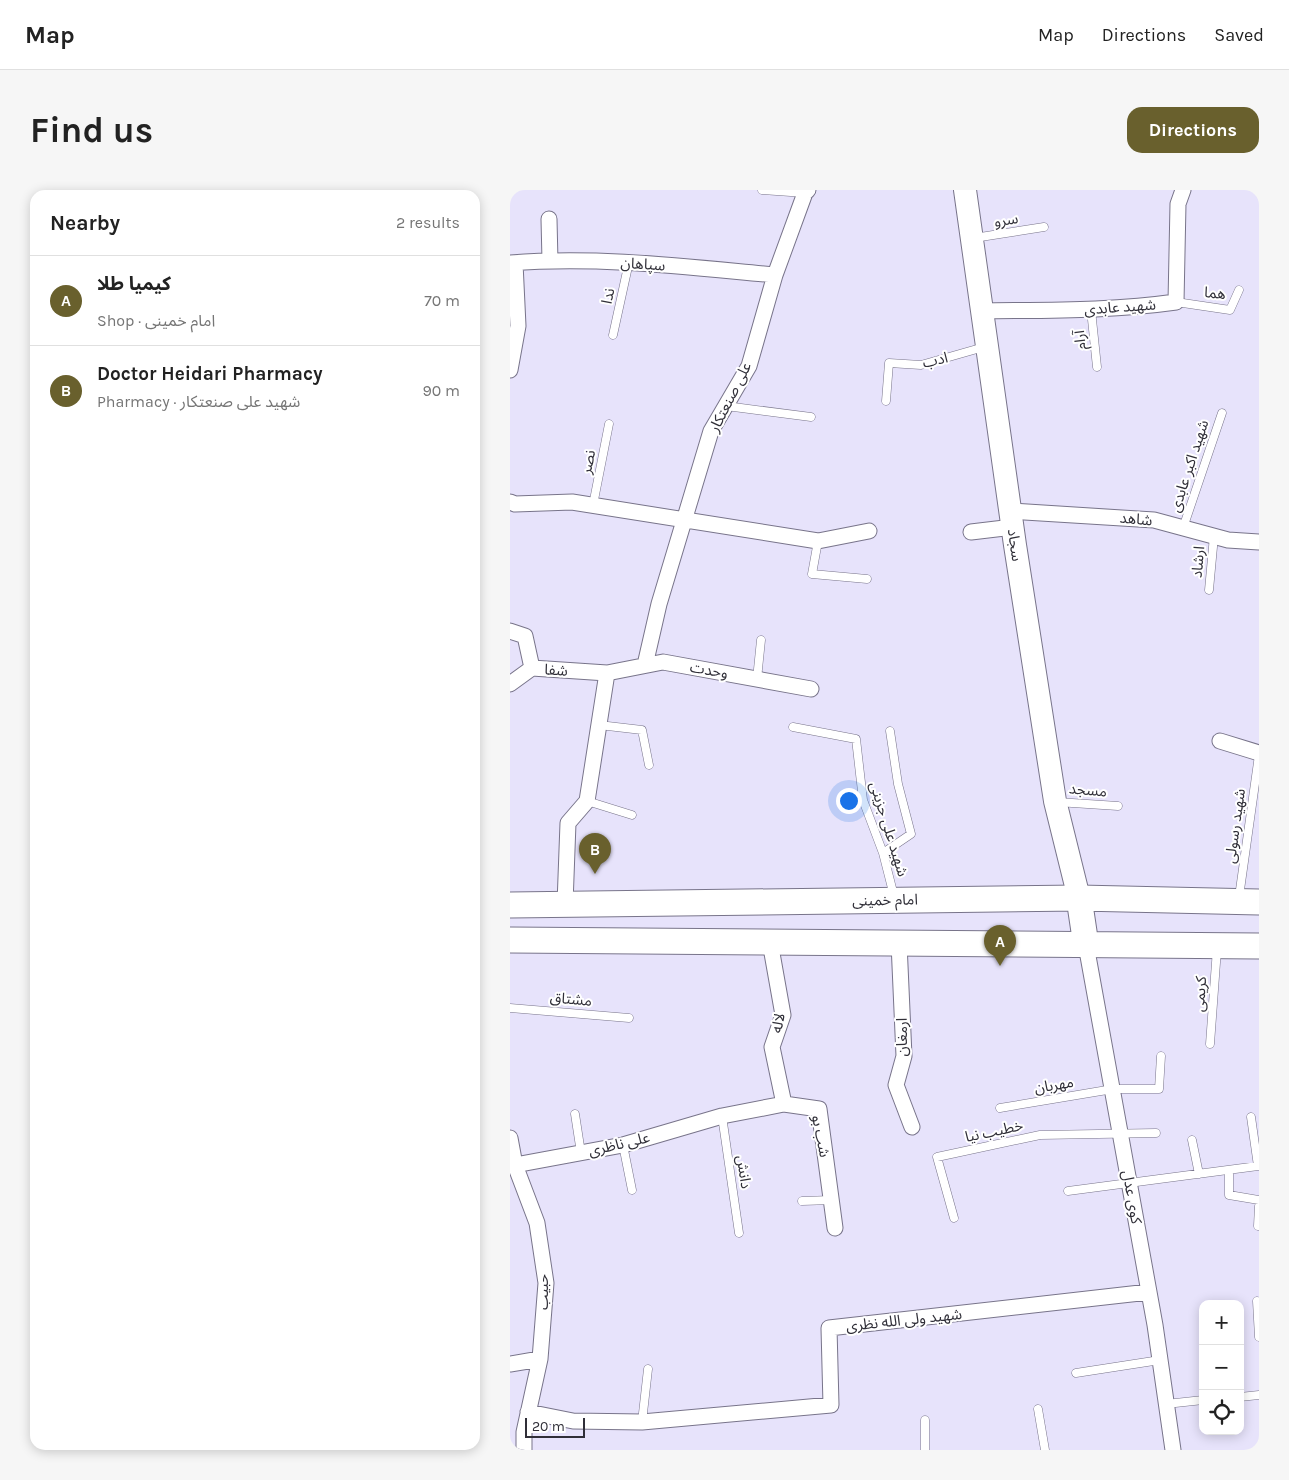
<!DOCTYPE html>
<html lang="en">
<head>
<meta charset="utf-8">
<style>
	:root { --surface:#fff; --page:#f6f6f6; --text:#222; --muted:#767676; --line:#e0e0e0; --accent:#69602d }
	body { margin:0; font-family:Karla,"Noto Sans Arabic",sans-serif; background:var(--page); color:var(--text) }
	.controls { position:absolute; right:15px; bottom:15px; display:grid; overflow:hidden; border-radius:10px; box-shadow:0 2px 12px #0003 }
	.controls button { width:45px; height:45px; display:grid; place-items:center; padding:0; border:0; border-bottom:1px solid var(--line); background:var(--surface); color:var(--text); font:25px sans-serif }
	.scale { position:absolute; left:15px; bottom:12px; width:60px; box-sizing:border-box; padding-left:5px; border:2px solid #302f38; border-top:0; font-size:14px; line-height:18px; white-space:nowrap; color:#302f38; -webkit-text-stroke:4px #fff; paint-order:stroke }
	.you { position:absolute; left:338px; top:610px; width:18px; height:18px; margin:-12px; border:4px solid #fff; border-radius:50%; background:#1a73e8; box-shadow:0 0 0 8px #1a73e833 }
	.badge { display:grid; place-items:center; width:32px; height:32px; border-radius:50%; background:var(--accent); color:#fff; font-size:16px; font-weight:700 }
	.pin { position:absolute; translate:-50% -41px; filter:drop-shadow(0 1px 2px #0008) }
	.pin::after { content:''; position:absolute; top:26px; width:18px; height:15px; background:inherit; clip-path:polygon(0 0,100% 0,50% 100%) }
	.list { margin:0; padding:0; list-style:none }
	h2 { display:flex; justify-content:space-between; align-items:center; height:65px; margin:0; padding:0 20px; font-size:21px }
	h2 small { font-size:16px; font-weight:400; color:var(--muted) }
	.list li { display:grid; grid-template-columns:32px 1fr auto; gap:15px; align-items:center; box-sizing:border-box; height:90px; padding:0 20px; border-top:1px solid var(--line) }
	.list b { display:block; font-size:19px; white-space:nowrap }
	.list p { margin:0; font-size:16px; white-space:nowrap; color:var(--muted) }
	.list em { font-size:16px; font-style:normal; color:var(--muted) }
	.icon { flex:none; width:28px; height:28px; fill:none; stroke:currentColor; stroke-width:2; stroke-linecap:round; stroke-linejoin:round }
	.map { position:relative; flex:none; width:749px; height:1260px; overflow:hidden; border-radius:15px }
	header { display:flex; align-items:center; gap:30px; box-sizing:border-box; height:70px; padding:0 25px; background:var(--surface); border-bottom:1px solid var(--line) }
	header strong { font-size:24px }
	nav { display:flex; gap:28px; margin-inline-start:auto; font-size:18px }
	.intro { display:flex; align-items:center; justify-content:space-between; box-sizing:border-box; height:120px; padding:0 30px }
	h1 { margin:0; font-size:35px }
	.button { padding:12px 22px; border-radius:15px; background:var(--accent); color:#fff; font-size:18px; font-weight:700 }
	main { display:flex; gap:30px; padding:0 30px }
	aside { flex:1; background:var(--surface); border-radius:15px; box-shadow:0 2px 12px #0003 }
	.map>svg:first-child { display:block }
</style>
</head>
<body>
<header>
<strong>Map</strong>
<nav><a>Map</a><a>Directions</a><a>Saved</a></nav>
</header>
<div class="intro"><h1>Find us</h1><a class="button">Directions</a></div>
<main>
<aside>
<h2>Nearby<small>2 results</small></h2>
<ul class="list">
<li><span class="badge">A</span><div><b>کیمیا طلا</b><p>Shop · امام خمینی</p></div><em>70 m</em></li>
<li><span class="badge">B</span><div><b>Doctor Heidari Pharmacy</b><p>Pharmacy · شهید علی صنعتکار</p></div><em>90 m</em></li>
</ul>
</aside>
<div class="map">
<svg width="749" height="1260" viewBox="0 0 749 1260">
	<rect width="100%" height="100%" fill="#e7e3fb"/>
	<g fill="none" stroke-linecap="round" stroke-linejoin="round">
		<defs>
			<path id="lane" d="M252 0 295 3
				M464 48 534 37
				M666 112 720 120 729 100
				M581 120 587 177
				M103 145 119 72
				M376 211 379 173 411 175 474 157
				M216 216 301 227
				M83 315 99 234
				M673 338 712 223
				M308 351 302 384 357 389
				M699 400 704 346
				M247 489 251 450
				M89 535 132 540 139 575
				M283 537 346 549 353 610 373 663 384 706
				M77 611 122 625
				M547 612 608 616
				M373 663 401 644 388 594 380 541
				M729 707 749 565
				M0 818 119 828
				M700 854 707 759
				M490 918 603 899H649L651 866
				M65 924 71 963
				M212 926 229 1043
				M682 950 689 984
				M113 955 122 1000
				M719 980V1005L749 1010
				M558 1001 748 976 741 927
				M292 1011 322 1010
				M444 1028 427 967 530 945 646 943
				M748 1036 749 1016
				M747 1111 749 1147
				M566 1183 650 1170
				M730 1207 749 1205
				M656 1214 693 1210
				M528 1219 535 1260
				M415 1230V1260
				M132 1232 138 1179
				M748 1260 749 1259"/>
			<path id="street" d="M39 29 40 71
				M0 73C89 66 177 77 265 85
				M472 121C537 120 602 121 666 112L668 14 673 0
				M0 180 8 136 5 73
				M0 312 5 314 62 312 308 351 359 341
				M500 321 644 330 718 350 749 352
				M461 342 503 337
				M0 441 15 446 22 478
				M135 475 149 414 201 241 239 176 265 85 295 3 298 0
				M0 494 22 478 97 483 153 472 301 499
				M710 551 749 563
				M55 714 58 633 77 611 97 483
				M260 752 273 825 262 857 274 914
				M389 753 394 866 386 895 402 937
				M576 755 645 1135 663 1260
				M0 948 5 975 27 1033 36 1093 30 1169 14 1242V1260
				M5 975 113 955 212 926 274 914 309 919 325 1038
				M0 1174 30 1169
				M18 1222 63 1231 132 1232 321 1215 319 1138 639 1102"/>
			<path id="secondary" d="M455 0 505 355 545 611 569 708"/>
			<path id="primary" d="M569 708 576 755
				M0 715 569 708 749 712
				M0 750 749 756"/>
		</defs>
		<!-- lane casing -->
		<use href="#lane" stroke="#78748a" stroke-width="9"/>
		<!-- street casing -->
		<use href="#street" stroke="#78748a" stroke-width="17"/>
		<!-- secondary casing -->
		<use href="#secondary" stroke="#78748a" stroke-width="24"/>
		<!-- primary casing -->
		<use href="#primary" stroke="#78748a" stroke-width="27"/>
		<!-- lane -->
		<use href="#lane" stroke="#fff" stroke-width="8"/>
		<!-- street -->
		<use href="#street" stroke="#fff" stroke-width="15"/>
		<!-- secondary -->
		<use href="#secondary" stroke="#fff" stroke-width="22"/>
		<!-- primary -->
		<use href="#primary" stroke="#fff" stroke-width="25"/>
	</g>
	<g text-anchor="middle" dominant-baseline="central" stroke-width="4" stroke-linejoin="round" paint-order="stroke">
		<!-- street labels -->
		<g font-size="15" fill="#302f38" stroke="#fff">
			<text transform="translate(496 30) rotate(-9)">سرو</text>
			<text transform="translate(133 74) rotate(4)">سپاهان</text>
			<text transform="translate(705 103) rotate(5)">هما</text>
			<text transform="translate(98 106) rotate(-78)">ندا</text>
			<text transform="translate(610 117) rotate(-4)">شهید عابدی</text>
			<text transform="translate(570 150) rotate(-96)">آرام</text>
			<text transform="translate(425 170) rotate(-13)">ادب</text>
			<text transform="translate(220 207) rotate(-63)">علی صنعتکار</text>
			<text transform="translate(78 272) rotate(-79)">نصر</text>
			<text transform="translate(679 276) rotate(-72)">شهید اکبر عابدی</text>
			<text transform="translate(626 329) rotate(5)">شاهد</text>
			<text transform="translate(505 355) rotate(82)">سجاد</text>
			<text transform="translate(688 372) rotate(-85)">ارشاد</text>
			<text transform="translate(46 480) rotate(4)">شفا</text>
			<text transform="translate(199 480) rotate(10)">وحدت</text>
			<text transform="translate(578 600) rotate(5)">مسجد</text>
			<text transform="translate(725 636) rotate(-82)">شهید رسولی</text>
			<text transform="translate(379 639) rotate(73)">شهید علی جزینی</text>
			<text transform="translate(375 710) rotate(-1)">امام خمینی</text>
			<text transform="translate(690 804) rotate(-86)">کریمی</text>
			<text transform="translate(61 809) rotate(5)">مشتاق</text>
			<text transform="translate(268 833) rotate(-79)">لاله</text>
			<text transform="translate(392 847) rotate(-90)">ارمغان</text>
			<text transform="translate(544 895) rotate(-9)">مهربان</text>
			<text transform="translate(484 941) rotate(-12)">خطیب نیا</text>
			<text transform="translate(311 946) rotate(79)">شب بو</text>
			<text transform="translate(109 954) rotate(-13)">علی ناظری</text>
			<text transform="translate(234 982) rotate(82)">دانش</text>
			<text transform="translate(622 1007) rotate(80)">کوی عدل</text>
			<text transform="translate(33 1102) rotate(-90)">حبیب</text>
			<text transform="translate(394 1130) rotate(-6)">شهید ولی الله نظری</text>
		</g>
	</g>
</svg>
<div class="controls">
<button>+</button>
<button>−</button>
<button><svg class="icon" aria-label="locate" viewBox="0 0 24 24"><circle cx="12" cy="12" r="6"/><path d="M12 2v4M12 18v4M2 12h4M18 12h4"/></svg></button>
</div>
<div class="scale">20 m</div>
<div class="you"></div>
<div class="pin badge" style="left:490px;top:776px">A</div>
<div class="pin badge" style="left:85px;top:684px">B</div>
</div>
</main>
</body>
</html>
